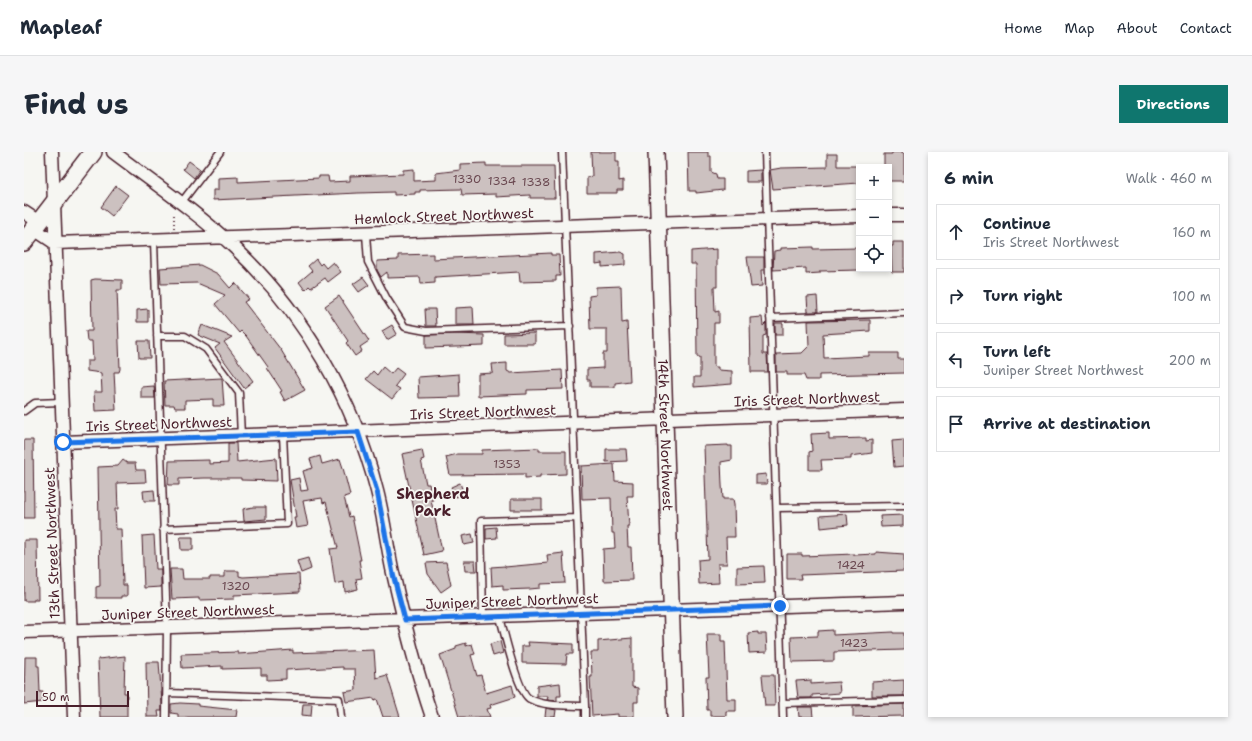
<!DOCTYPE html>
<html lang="en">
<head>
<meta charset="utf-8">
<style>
	:root { --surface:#fff; --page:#f6f6f7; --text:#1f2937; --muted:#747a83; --line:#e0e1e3; --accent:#0f766e }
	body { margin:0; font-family:"Shantell Sans",sans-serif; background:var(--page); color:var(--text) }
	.controls { position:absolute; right:12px; top:12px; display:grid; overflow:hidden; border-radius:0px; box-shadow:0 2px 6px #0003 }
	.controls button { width:36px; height:36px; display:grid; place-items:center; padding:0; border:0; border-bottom:1px solid var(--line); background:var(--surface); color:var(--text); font:20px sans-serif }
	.scale { position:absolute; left:12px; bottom:10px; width:93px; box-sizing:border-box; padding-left:4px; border:2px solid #4a1f2b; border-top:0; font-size:11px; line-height:14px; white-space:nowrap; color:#4a1f2b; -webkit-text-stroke:3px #f6f6f2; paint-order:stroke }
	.stop { position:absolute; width:12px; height:12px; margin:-9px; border:3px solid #1a73e8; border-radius:50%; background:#fff }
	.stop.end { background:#1a73e8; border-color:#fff; box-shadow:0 1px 4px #0008 }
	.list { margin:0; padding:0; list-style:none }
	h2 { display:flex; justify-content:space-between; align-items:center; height:52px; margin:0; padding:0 16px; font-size:17px }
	h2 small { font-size:13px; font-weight:400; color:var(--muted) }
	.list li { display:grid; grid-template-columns:26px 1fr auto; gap:12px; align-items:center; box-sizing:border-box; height:56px; margin:0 8px 8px; padding:0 8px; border:1px solid var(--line); border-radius:0px }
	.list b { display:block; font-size:15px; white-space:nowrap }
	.list p { margin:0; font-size:13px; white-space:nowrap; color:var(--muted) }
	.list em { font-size:13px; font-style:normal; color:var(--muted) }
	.icon { flex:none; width:22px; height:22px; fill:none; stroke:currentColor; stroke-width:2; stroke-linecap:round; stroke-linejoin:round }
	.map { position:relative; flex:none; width:880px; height:565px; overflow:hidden; border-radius:0px }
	header { display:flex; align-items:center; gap:24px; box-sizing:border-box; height:56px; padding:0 20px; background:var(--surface); border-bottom:1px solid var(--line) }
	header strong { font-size:19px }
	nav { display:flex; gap:22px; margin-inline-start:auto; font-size:14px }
	.intro { display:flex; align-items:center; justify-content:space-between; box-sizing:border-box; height:96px; padding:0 24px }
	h1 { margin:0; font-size:28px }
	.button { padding:10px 18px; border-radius:0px; background:var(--accent); color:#fff; font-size:14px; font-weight:700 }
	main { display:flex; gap:24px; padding:0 24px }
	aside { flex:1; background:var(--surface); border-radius:0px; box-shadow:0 2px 6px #0003 }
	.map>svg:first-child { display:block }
</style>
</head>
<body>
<header>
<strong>Mapleaf</strong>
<nav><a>Home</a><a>Map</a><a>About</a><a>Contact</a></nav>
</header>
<div class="intro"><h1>Find us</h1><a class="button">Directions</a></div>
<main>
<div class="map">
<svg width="880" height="565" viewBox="0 0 880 565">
	<rect width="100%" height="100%" fill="#f6f6f2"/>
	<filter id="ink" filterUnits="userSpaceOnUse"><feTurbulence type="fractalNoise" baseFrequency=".025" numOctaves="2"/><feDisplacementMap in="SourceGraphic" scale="8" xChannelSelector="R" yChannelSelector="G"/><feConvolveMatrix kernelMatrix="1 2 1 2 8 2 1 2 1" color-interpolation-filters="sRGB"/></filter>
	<g filter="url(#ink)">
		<!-- building -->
		<path fill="#ccc1c0" stroke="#4a1f2b" d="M567 0H592V9H595V29L599 28V38H593V41H563V25L568 24Z
			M664 0H684V4H687V20L692 22 693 27H699V38L672 41V39H665Z
			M868 0H878L880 2V29H865V15H860V2H868Z
			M803 2H813V14H835V31L749 37 746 18 757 16 803 15Z
			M165 9 176 17 170 26 159 17Z
			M462 11V14H530L531 46H506V43L472 45V42L438 43 437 37 396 38V40H391V42L370 43V40L334 41 189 48V38H194V26L214 25V30L295 26V24H304L305 30 326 29V24L379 22V18L390 17V29L412 28V21L436 18V12Z
			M737 18V30H722V19Z
			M92 34 104 43 88 64 77 55Z
			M869 90H880V120H868L867 94H869Z
			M789 95V97L835 96V118L796 119V121L782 122V116L749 118 750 99 757 98V96Z
			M693 97V135H690L691 160 695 159V171H690V215H694V218L708 219V232L670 235V225H676V205H673L672 112H667V99Z
			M596 100 601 102V113L578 115V111L572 112V102Z
			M527 101V103H535L536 124H532V129L496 130 495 120 411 125V131L397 132 396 125 363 126V120L357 125 353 118V109L374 108V103L409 102V107Z
			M723 105H740V118H737L738 134 727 135Z
			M292 107 296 113 298 111 302 116 309 110 317 120 304 130 301 126 287 136 285 134 281 138 275 130 288 119 284 114Z
			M176 113 194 122 206 136 211 131 225 147 220 150 257 198 281 238 261 249 256 240 258 239 243 216 244 215 222 184 217 179 215 181 191 152 201 143 173 131 137 132 136 116Z
			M339 125 345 133 335 140 329 132Z
			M71 127 98 128V138H93L96 217 95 220H90L92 258 71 259 70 240H78L77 221 63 219V209H69L68 189H63L62 179H68L67 128Z
			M597 134 598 171 603 170 606 229 591 231V235H566V228H563V217L579 216V201H583V177H566L565 144 572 143V135Z
			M315 144 345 189 336 195 338 199 331 204 322 191 324 189 301 154Z
			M793 144 794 160H784L783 145Z
			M449 155 450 173H431V156Z
			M124 157V170H113V158Z
			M401 157H411L412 174H402Z
			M738 165 739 174 742 171V183L739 184V202H743L744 220H727L726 166Z
			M846 168V179L799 182 800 206 845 204V201H874V207H880V221L795 223V228H782L780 223H763V220H752V202L778 201 785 194 784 169Z
			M751 171H759V183H751Z
			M178 173 208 185 200 190 229 229 220 236 191 196 196 192 174 183Z
			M368 173 373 182 363 188 358 179Z
			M511 181V192H480V182Z
			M432 182 460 183V194L402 196V183Z
			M114 189H125L126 206H115Z
			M483 211V219L487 221 538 218 539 237 503 238V242L454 244V222L469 221 468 212Z
			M359 215 367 222 372 216 380 222 371 234 376 237 368 247 342 227 349 219 353 223Z
			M435 222 436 245 395 246 394 225Z
			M198 226 200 254H189V247L161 248V256H151L150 253H141L140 229Z
			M130 234 131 246H117V235Z
			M805 281V287L842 286V289L848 288V301L827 304V307L797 308 798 318H785V300L788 299 787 282Z
			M0 288H9L10 366H0Z
			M880 288V314L870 315 868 289Z
			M204 291H212L213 310 252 306 253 329 217 328V326H180L155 327V333H144L145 309 185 308V312L204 311Z
			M704 293V294H708V308L697 310 698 333 699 347H709L710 352 711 385H702L703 412H694L695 431 675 432 674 408 684 407 680 294Z
			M515 296V299H542V322L516 323V325L501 326V322L426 323 422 305 433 302H458V298Z
			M582 297H602L603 309 582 310Z
			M398 298 400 307 397 308 402 332H405L409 348H407L418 399 400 403 378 302Z
			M296 304 298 312 316 307 319 316 326 343 320 345 325 365 328 364 337 408H335L338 426 332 427 334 437 321 440 320 430 311 432 306 397 314 396 302 350 299 351 298 346 279 349 284 374 272 376 270 365H272L266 328 275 326 277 339 284 338 279 319 289 316 286 307Z
			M99 308 103 311H111L112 318H121L122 330 93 331 94 357H91L92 377H97L99 431V433H103V444H97V446H72V435L76 434 74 315 94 314Z
			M590 312 591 329 609 330V344H603L605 374H603L604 395H607L608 428 580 429 579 397 591 396 590 381H588L587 346 558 347 557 314Z
			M742 322 743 332H732V323Z
			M436 331 440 342 432 345 427 335Z
			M130 338 131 349H120L119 339Z
			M487 347H518V358H487Z
			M229 355H242V367L220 369 219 357Z
			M823 362 824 373 797 376 796 364Z
			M879 363V374L857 375 856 364Z
			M472 375 473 386 462 387V376Z
			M448 382 450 391 440 393 438 384Z
			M130 383 132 417H137V435L120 436 118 384Z
			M156 385H169V398H157Z
			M0 388H13L14 447H10V449H0Z
			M852 400 880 402V419L776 423 777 427H763V402H778V404L831 402V403L852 402Z
			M539 401 541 431 516 432V436L506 437 479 438V433L468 434 467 415 481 414V415L524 411 523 403Z
			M284 406 287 417 277 421 273 409Z
			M440 409H451L452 419H441Z
			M422 410 427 433 417 440 404 422 402 411Z
			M740 414 741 431 713 432V415Z
			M146 417H158L159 427H186V425H201V419H215V424L219 425 275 422 276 440 210 443V447L175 448V446L148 447Z
			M809 478V483L869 480V481H880V498L810 500V509L768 510 767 485 794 484V479Z
			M734 480V482H742L743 500 725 501 724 481Z
			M683 482H697V489H701L703 547H712V559H702V564H686V558H683L682 525H685Z
			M608 486V535L614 536V550H610V565H594V562L568 564 566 525H568L567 500H574V489Z
			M476 489 479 501 469 504 466 492Z
			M504 490 549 492V502H543L542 512 498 511V494H505Z
			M442 491V494L448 492 451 502 447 503 453 524 457 523 462 541 488 533 491 545 466 553 467 556 463 557 466 565H435L416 503 432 497V494Z
			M269 498V501L350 498 352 526 363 523 376 565H359L353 547 350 548V546L322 550 320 540 332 538 331 517H319V515L262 518V527L243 528V523H237V516L198 517V514L158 516 157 502 214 500V502Z
			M101 504 100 541H103V565H76L74 507Z
			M1 505H13V514H15L16 540H19V550L0 552Z
			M122 510H135L138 551V559H134L135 565H123Z
			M738 523H750L751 554H741Z
			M787 528V532L815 530 816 541 788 543V546H774L772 529Z
			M880 528V544H848V530Z
			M536 531 537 544H533V549L523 548 524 544H513V534Z
			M156 551 174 552V554L213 558 212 565H154V562L147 561V552Z
			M279 552H288L287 564 278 563Z
			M880 552V564L829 565V554Z
			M774 555H788L789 565H775Z
			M522 556 532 558 531 565H521Z"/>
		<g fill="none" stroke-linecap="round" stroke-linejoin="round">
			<defs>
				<path id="service" d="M538 0 561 554
					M741 0 759 565
					M157 51 196 0
					M342 82 344 110 363 147 381 175 402 179 546 174
					M130 89 143 475 142 565
					M746 166 880 161
					M133 184H161L182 197 215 241 217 284
					M0 259 11 251 37 250
					M753 356 880 354
					M139 377 263 372 259 282
					M459 465 457 369 553 366
					M476 465C480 480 494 542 506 547 522 555 543 553 561 554V565
					M144 541 315 547 317 565
					M759 551 880 548"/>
				<path id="minor" d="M28 0 50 565
					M89 0C130 31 174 61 211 96 279 160 330 248 353 339 360 366 363 394 369 421 380 470 392 518 408 565
					M0 60 15 70
					M865 63H880
					M10 77 31 91 835 64
					M39 290 880 258
					M0 480 880 450"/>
				<g id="tertiary">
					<path id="s1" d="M632 0 651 565"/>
				</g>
				<path id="secondary" d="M0 90 69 0"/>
			</defs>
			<!-- service casing -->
			<use href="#service" stroke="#4a1f2b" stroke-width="9"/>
			<!-- minor casing -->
			<use href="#minor" stroke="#4a1f2b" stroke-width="15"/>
			<!-- tertiary casing -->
			<use href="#tertiary" stroke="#4a1f2b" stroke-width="18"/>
			<!-- secondary casing -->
			<use href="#secondary" stroke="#4a1f2b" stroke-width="20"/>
			<!-- path -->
			<path stroke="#4a1f2b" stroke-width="2" stroke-dasharray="1 3" stroke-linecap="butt" d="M150 63V76"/>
			<!-- service -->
			<use href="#service" stroke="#f6f6f2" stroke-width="6"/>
			<!-- minor -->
			<use href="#minor" stroke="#f6f6f2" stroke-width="12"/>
			<!-- tertiary -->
			<use href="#tertiary" stroke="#f6f6f2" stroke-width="15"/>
			<!-- secondary -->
			<use href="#secondary" stroke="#f6f6f2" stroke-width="17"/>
		</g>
	</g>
	<g fill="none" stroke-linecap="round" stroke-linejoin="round" filter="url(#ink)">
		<!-- route -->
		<path stroke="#1a73e8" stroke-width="5" d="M39 290 334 280 353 339 369 422 381 468 756 454"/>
	</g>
	<g text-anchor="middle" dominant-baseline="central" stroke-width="3.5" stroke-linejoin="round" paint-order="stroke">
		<!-- number labels -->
		<g font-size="12" fill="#6a4850">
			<text x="443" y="27">1330</text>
			<text x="478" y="29">1334</text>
			<text x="512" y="30">1338</text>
			<text x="483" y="312">1353</text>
			<text x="827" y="413">1424</text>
			<text x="212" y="434">1320</text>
			<text x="830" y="491">1423</text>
		</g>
		<!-- street labels -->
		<g font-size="14" fill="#4a1f2b" stroke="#f6f6f2">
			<text transform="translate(420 64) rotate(-2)">Hemlock Street Northwest</text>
			<text transform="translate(783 247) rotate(-2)">Iris Street Northwest</text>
			<text transform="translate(459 260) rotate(-2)">Iris Street Northwest</text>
			<text transform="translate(135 272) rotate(-2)">Iris Street Northwest</text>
			<text stroke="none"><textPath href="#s1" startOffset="283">14th Street Northwest</textPath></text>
			<text transform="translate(28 391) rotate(-92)">13th Street Northwest</text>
			<text transform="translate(488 449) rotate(-2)">Juniper Street Northwest</text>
			<text transform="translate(164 460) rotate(-2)">Juniper Street Northwest</text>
		</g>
		<!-- neighbourhood labels -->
		<g font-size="15" font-weight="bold" fill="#4a1f2b" stroke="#f6f6f2">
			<text x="409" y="342">Shepherd<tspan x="409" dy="17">Park</tspan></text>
		</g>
	</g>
</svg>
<div class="controls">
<button>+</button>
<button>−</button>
<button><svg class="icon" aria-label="locate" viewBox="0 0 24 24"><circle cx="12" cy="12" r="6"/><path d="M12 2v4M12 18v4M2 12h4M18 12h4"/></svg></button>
</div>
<div class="scale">50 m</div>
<div class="stop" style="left:39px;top:290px"></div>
<div class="stop end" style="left:756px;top:454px"></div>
</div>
<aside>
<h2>6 min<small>Walk · 460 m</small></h2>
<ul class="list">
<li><svg class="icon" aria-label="ahead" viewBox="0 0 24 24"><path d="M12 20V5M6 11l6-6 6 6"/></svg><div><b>Continue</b><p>Iris Street Northwest</p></div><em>160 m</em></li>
<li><svg class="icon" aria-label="right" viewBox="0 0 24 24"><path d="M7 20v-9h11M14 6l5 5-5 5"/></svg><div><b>Turn right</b></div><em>100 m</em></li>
<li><svg class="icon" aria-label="left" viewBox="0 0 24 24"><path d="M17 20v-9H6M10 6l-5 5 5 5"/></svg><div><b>Turn left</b><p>Juniper Street Northwest</p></div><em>200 m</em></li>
<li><svg class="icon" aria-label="arrive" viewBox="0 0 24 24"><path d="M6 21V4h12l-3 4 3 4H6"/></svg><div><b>Arrive at destination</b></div></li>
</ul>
</aside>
</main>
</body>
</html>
